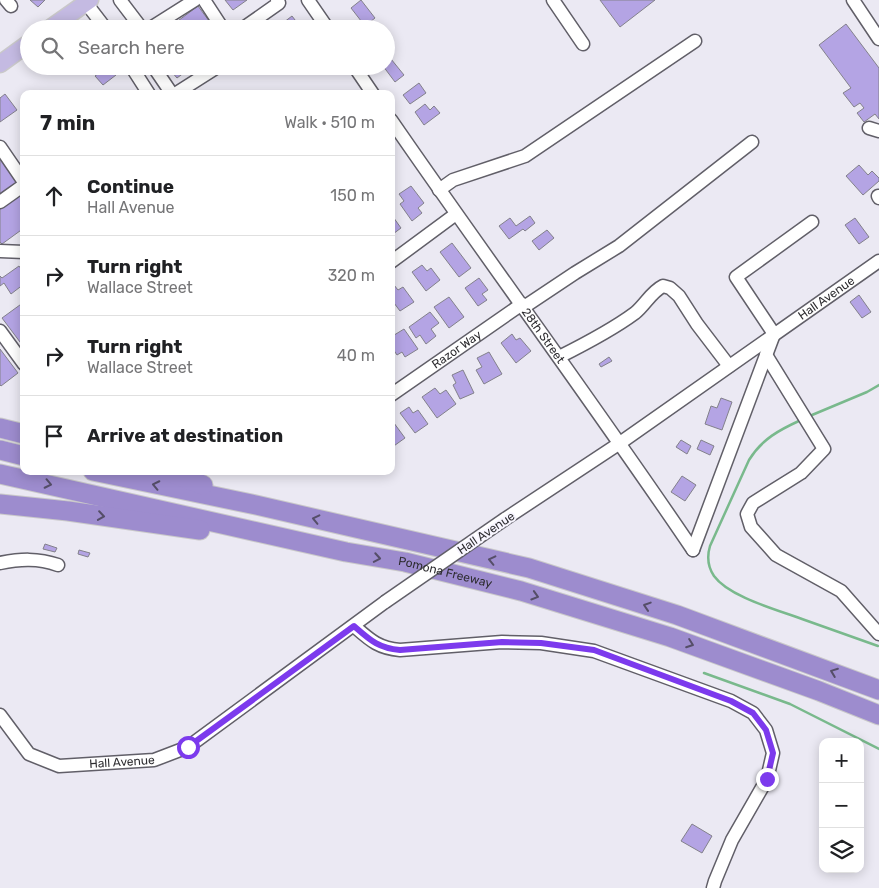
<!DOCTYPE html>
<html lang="en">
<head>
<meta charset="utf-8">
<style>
	:root { --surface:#fff; --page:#f2f2f2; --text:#202124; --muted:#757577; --line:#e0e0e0 }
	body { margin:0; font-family:Rubik,sans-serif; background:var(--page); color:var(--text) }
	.controls { position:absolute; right:15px; bottom:15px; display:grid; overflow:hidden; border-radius:10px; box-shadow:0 2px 12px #0003 }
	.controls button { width:45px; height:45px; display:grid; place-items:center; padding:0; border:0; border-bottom:1px solid var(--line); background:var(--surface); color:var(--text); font:25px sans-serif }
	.stop { position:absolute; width:15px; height:15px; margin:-11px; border:4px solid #7c3aed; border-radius:50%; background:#fff }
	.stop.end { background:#7c3aed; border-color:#fff; box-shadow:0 1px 5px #0008 }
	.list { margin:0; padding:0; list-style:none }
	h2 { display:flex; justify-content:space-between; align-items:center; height:65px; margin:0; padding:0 20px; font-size:21px }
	h2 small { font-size:16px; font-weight:400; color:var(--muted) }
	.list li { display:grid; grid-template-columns:32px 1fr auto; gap:15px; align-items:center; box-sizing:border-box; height:80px; padding:0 20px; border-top:1px solid var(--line) }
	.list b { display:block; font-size:19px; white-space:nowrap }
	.list p { margin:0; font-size:16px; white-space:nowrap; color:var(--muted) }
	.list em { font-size:16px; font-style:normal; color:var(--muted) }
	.icon { flex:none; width:28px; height:28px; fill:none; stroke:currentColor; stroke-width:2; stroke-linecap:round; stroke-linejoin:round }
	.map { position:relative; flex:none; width:879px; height:888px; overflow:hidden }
	.search { position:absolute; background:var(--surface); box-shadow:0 2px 12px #0003; left:20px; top:20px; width:375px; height:55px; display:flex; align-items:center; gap:12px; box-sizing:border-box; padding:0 18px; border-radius:28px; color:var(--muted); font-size:19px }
	.panel { position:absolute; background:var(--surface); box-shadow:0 2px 12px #0003; left:20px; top:90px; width:375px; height:385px; border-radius:10px }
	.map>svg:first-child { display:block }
</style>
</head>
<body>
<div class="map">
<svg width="879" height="888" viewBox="0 0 879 888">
	<rect width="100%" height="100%" fill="#ebe9f3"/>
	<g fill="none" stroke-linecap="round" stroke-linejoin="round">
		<!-- stream -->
		<path stroke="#79b98c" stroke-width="2.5" d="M812 415 867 392 879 385
			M801 420C779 430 762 439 749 460L710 546C707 556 708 567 714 576 729 597 778 610 802 619 827 628 853 637 878 646
			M704 673 790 704 879 749"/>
	</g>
	<!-- building -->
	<path fill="#b4a4e4" stroke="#83818b" d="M30 0H45L38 7Z
		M225 0H247L233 10Z
		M361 0 375 18 365 26 351 8Z
		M600 0H655L620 27Z
		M198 6 215 29H167Z
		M292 16 302 29H275Z
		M846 24 879 68V119L875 114 864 122 857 113 864 108 860 103 854 107 843 93 851 88 819 45Z
		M391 59 404 75 395 82 383 66H386V62Z
		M60 66H71L64 72Z
		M108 66 116 75 103 85 95 76Z
		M158 66H193L177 78 171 71 166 76Z
		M256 66H272L262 74Z
		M419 83 426 93 410 104 403 95Z
		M5 94 17 110 0 122V98Z
		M425 104 430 110 434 106 440 113 424 125 415 112Z
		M0 157 18 181 0 195Z
		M859 165 868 175 872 171 879 178V181L863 195 846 176Z
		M411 186 424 203 418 208 422 213 412 221 400 204 404 201 399 194Z
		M24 191V228L2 244 0 242V209Z
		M391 214 401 228 393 234 391 233Z
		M530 216 535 223 525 231 523 229 509 239 499 226 510 218 516 226Z
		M855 218 869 237 859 244 845 225Z
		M547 230 554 238 539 250 532 241Z
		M452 243 471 268 459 277 440 252Z
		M422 265 427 271 431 268 440 280 426 291 412 272Z
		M19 266 24 273V284L11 294 4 283 0 286V276L2 278Z
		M479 278 488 290 482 294 487 300 478 306 465 288Z
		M394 285 398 290 403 287 414 302 400 311 391 299V286Z
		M859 295 871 312 862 318 850 302Z
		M449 297 464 317 449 328 434 307Z
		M24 302V345L23 346 2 318Z
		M430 312 439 323 431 329 436 336 426 344 420 335 416 338 409 327Z
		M404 329 418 349 405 357 402 352 397 355 391 346V337Z
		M512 334 516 340 520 338 531 351 516 363 501 343Z
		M0 349 18 373 1 386 0 385Z
		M489 352 502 374 484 384 476 370 482 367 477 358Z
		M609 357 612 361 601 367 599 364Z
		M463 370 474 393 460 399 453 385 456 383 452 375Z
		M435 388 440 394 446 390 456 404 437 418 422 397Z
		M721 398 732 402 722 430 705 424 711 406 717 408Z
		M409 407 413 413 418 410 428 424 415 433 400 413Z
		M391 419 405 438 391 448Z
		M681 440 691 446 687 454 676 447Z
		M701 440 714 446 710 455 697 449Z
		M682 476 696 485 685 501 671 492Z
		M45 544 57 548 55 552 43 549Z
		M79 550 90 553 88 557 78 554Z
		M692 824 712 836 702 853 681 841Z"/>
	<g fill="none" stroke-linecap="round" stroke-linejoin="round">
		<defs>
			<g id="minor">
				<path d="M6 0 11 6"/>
				<path d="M120 0 142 29"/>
				<path d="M204 0 223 29"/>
				<path d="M308 0 328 29"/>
				<path d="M553 0 583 44"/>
				<path d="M853 0 879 39"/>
				<path d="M86 3 106 29"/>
				<path d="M245 27 279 3 277 0"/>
				<path d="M149 29 195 0"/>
				<path d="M131 66 149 94"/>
				<path d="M153 66 172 94"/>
				<path d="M354 66 373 94"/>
				<path d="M175 94 219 66"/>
				<path id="s1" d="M391 120C491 265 595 405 693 550"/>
				<path d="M869 128 879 131"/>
				<path d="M0 147 24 182"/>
				<path d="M439 190 453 180 525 156 695 41"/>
				<path d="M878 196 879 198"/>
				<path d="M0 202 24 185"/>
				<path d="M0 251 24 252"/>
				<path d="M391 262 456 214"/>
				<path d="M524 307 575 273 619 246 752 142"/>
				<path d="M0 331 24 364"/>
				<path d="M766 355 824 449 801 473 753 503 747 514 751 527 776 555 841 591 879 634"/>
				<path d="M559 357C585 344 612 330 635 313 645 305 651 292 663 286L670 288 679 296 697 324 729 366"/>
				<path id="s2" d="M391 395 522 304"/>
				<path id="s3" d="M505 519 620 443 879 261"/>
				<path d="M693 550 774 334 736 277 812 222"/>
				<path d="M0 563C20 559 38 558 58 565"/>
				<path d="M354 626C370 640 378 648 400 650L502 642 541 643 594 651 731 701 753 713 766 730 773 753 767 779 732 840 715 881 713 888"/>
				<path id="s4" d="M0 715 29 754 59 766 154 760 188 747 385 602"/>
			</g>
			<path id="major" d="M49 29 90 0
				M0 64 29 43"/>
			<g id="highway">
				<path d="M0 428 24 434"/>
				<path d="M0 450 24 456"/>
				<path d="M93 471 256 505 529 568 677 615 879 690"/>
				<path d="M166 471 203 485"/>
				<path id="s5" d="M0 474 346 552 405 562 521 591 670 637 819 691 879 715"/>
				<path d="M0 504 68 511 200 530"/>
			</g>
		</defs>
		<!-- minor casing -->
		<use href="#minor" stroke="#615f68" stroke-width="15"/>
		<!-- major casing -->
		<use href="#major" stroke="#c9c8c9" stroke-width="19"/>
		<!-- highway casing -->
		<use href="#highway" stroke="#c9c8c9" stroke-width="21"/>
		<!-- minor -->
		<use href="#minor" stroke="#fff" stroke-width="12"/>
		<!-- major -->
		<use href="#major" stroke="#c4bae2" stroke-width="16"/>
		<!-- highway -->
		<use href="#highway" stroke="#9d8cce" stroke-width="19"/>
		<defs>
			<path id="minor-bridge" d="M385 602 505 519"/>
		</defs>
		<!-- minor-bridge casing -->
		<use href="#minor-bridge" stroke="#615f68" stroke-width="15" stroke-linecap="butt"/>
		<!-- minor-bridge -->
		<use href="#minor-bridge" stroke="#fff" stroke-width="12"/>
	</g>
	<!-- one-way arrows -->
	<defs><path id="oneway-chevron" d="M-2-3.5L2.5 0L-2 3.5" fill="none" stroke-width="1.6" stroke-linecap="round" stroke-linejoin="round" transform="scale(1.25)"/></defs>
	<g stroke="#554e68">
		<use href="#oneway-chevron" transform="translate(48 484) rotate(12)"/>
		<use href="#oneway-chevron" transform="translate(156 485) rotate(-168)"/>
		<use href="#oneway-chevron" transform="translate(101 516) rotate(8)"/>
		<use href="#oneway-chevron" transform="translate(316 519) rotate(-167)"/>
		<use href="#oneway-chevron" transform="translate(377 558) rotate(10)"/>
		<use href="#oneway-chevron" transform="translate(492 560) rotate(-167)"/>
		<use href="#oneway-chevron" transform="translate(535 596) rotate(17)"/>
		<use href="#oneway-chevron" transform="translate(647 606) rotate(-162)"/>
		<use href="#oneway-chevron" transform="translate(690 644) rotate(20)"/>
		<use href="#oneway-chevron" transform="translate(834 672) rotate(-159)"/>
	</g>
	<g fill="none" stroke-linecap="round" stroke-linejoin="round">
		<!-- route -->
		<path stroke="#7c3aed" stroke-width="6" d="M188 747 354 626C370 640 378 648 400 650L502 642 541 643 594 650 731 701 753 713 766 730 773 753 767 779"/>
	</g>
	<g text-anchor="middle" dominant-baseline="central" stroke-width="4" stroke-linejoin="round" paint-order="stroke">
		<!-- street labels -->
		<g font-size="12" fill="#2e2d31" stroke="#f8f6ff">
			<text stroke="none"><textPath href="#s3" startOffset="390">Hall Avenue</textPath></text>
			<text stroke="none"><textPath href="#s1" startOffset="264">28th Street</textPath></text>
			<text stroke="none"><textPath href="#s2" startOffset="80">Razor Way</textPath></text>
			<text transform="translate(486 533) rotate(-34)">Hall Avenue</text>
			<text stroke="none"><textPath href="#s5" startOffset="456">Pomona Freeway</textPath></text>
			<text stroke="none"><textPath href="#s4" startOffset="144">Hall Avenue</textPath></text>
		</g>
	</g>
</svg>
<div class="controls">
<button>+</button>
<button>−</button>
<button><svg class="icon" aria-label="layers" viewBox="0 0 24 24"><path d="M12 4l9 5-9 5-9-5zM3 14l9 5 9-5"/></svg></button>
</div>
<div class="stop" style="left:188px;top:747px"></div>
<div class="stop end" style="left:767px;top:779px"></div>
<div class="search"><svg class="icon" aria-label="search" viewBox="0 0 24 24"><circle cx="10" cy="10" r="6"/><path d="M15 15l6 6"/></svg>Search here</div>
<section class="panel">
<h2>7 min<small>Walk · 510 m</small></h2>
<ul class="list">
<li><svg class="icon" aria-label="ahead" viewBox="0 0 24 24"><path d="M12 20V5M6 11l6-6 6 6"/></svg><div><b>Continue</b><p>Hall Avenue</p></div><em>150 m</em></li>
<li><svg class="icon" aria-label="right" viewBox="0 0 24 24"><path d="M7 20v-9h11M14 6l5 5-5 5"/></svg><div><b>Turn right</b><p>Wallace Street</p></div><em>320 m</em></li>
<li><svg class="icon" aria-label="right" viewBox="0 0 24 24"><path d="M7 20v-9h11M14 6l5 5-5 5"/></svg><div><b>Turn right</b><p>Wallace Street</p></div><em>40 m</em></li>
<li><svg class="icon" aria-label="arrive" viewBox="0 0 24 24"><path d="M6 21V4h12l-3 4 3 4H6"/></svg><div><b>Arrive at destination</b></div></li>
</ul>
</section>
</div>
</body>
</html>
